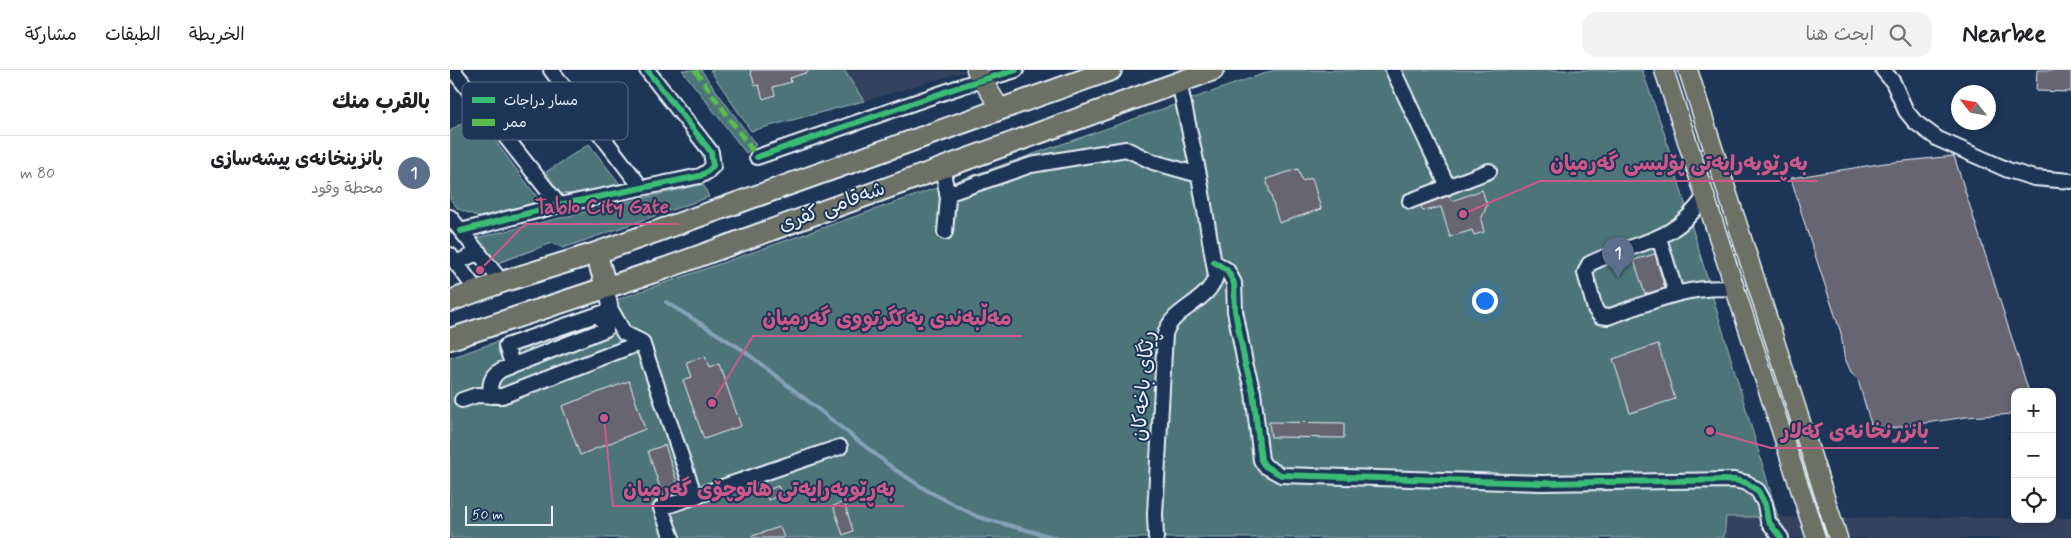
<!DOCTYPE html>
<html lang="ar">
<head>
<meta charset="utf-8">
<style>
	:root { --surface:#fff; --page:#f2f2f2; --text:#202124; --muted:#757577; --line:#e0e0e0; --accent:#84575d }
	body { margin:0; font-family:Mynerve,"Playpen Sans Arabic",sans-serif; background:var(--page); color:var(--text); direction:rtl }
	.controls { position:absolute; right:15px; bottom:15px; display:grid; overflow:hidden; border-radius:10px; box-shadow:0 2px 8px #0003 }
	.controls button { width:45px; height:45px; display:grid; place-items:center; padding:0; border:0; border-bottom:1px solid var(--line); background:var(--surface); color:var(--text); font:25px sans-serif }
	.compass { position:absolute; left:1501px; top:15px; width:45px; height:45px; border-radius:50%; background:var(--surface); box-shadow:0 2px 8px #0003; rotate:301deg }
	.scale { position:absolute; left:15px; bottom:12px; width:88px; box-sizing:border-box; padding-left:5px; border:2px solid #e8f1f8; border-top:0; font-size:14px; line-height:18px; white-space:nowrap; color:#e8f1f8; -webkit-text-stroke:4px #1d3557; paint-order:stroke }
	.you { position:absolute; left:1034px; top:230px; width:18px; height:18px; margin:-12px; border:4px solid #fff; border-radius:50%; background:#1a73e8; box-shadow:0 0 0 8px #1a73e833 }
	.badge { display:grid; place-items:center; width:32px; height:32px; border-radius:50%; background:var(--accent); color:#fff; font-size:16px; font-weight:700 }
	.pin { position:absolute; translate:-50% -41px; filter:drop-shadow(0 1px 2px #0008) }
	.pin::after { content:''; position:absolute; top:26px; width:18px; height:15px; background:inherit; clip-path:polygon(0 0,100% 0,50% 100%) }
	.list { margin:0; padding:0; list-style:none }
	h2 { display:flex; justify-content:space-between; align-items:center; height:65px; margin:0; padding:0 20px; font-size:21px }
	h2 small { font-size:16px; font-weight:400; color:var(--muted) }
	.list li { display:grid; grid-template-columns:32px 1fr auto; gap:15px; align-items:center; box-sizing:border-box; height:75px; padding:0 20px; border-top:1px solid var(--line) }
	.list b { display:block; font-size:19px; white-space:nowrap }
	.list p { margin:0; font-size:16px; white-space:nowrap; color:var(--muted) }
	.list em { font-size:16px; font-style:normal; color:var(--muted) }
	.icon { flex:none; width:28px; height:28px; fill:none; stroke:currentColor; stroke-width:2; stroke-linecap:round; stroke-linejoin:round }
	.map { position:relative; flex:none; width:1621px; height:468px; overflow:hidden; direction:ltr }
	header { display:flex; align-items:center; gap:30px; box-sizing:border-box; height:70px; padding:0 25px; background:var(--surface); border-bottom:1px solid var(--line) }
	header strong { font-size:24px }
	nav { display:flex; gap:28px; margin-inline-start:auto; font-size:18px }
	.search { width:350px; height:45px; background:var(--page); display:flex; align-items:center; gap:12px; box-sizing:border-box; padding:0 18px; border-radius:15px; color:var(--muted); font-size:19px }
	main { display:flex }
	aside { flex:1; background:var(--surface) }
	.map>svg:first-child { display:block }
</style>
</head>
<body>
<header>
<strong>Nearbee</strong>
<div class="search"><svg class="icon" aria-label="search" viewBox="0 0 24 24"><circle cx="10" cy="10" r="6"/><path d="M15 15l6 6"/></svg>ابحث هنا</div>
<nav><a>الخريطة</a><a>الطبقات</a><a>مشاركة</a></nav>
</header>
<main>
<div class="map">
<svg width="1621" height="468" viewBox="0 0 1621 468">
	<rect width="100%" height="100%" fill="#1d3557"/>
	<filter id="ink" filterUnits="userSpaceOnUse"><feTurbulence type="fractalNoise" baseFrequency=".02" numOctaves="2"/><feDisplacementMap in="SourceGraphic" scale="10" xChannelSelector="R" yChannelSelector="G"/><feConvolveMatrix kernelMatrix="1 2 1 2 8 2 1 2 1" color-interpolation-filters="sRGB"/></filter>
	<g filter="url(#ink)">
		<!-- built -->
		<path fill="#34435f" d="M394 0H515L516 1 414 31Z
			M1276 447 1621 448V468H1274Z"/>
		<!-- green -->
		<path fill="#4e7579" stroke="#9bb3b8" d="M232 0H251L306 75 296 83Z
			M260 0H394L414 31 301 61Z
			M824 0H1192L1213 59 1328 447H1276L1274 468H0V288Z
			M25 44 93 135 29 147 8 139 0 129V61Z
			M139 74 170 114 121 124 108 123 96 102Z
			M253 114 259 127 113 178 102 173 45 194 26 168Z"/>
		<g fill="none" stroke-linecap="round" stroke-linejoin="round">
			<!-- stream -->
			<path stroke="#87a1b8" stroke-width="4" d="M216 232 293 280 444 399 478 421 528 447 606 468"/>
		</g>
		<!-- building -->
		<path fill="#686572" stroke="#e8f1f8" d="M300 0H358V2L340 8 341 12 323 17 325 25 313 29 309 15 305 16Z
			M1587 0H1621V22L1586 21Z
			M1504 86 1579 322H1565V344L1516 347 1423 361 1408 310 1401 302 1394 286 1391 263 1356 158 1341 108 1435 93Z
			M848 99 852 111 862 108 871 139 829 153 816 109Z
			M1032 120 1037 135 1031 150 1034 162 1024 165 1022 160 1000 167 991 137 973 141 971 136 995 127 999 126 1002 131Z
			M1205 184 1215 218 1195 224 1184 190Z
			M1208 274 1225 329 1180 343 1163 289Z
			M255 286 259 298 269 294 291 356 254 369 233 310 242 307 237 293Z
			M179 311 195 359 130 385 112 336Z
			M819 352 894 353V368L821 367Z
			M215 375 230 421 213 427 198 381Z
			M328 416 332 425 318 430 315 421Z
			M394 432 403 461 393 465 383 436Z
			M330 457 334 468H302V466Z"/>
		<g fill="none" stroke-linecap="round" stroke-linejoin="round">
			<defs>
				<path id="minor" d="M3 0 109 135
					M101 0 191 117
					M943 0 998 117
					M1433 0 1443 12 1456 41 1465 52 1488 69 1558 100 1584 108 1621 111
					M307 87 515 15 566 0
					M492 97 498 128 495 162
					M497 124 581 95 676 79 703 92 749 105
					M1255 126C1222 176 1187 170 1139 194L1135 203 1145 239 1150 246 1158 247C1200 232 1240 214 1285 219
					M960 131 1039 101
					M0 147 52 212
					M11 161 109 135 250 106 257 102 263 96 261 82 197 0
					M1209 168 1226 223
					M0 185 27 221
					M764 192 777 200 784 213 785 241 795 293 803 322 811 390 815 396 831 405 1091 413 1284 410 1297 413 1308 421 1315 434 1318 451 1331 468
					M6 193 29 182
					M156 216 161 240 174 263 192 272 245 427
					M63 296 56 276 158 241
					M41 326C39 314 41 307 51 300L156 259 150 245
					M12 330 27 325 52 326 192 272
					M222 468 211 438 390 377
					M706 468 705 444 715 264C723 237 757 234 766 206L749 105 729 12"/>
				<path id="major" d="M526 0 550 38
					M1214 0 1366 468
					M1238 0 1388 468"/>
				<path id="highway" d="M146 183 156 216
					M0 231 52 212 146 183 661 0
					M0 269 216 198 763 0"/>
			</defs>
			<!-- minor casing -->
			<use href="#minor" stroke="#e8f1f8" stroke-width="18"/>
			<!-- major casing -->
			<use href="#major" stroke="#e8f1f8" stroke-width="21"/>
			<!-- highway casing -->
			<use href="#highway" stroke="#e8f1f8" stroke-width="24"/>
			<!-- minor -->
			<use href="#minor" stroke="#1d3557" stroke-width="14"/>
			<!-- major -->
			<use href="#major" stroke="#6c7065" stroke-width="18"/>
			<!-- highway -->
			<use href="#highway" stroke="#6c7065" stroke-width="20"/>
			<!-- quiet -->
			<path stroke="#5cbc4b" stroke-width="5" stroke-dasharray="10 5" stroke-linecap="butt" d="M245 0 307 87"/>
			<defs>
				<path id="cycleway" d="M307 87 515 15 566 0
					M11 161 109 135 250 106 257 102 263 96 261 82 197 0
					M764 192 777 200 784 213 785 241 795 293 803 322 811 390 815 396 831 405 1091 413 1284 410 1297 413 1308 421 1315 434 1318 451 1331 468"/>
			</defs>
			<!-- cycleway casing -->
			<use href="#cycleway" stroke="#1d3557" stroke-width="9"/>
			<!-- cycleway -->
			<use href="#cycleway" stroke="#3abd76" stroke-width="6"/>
		</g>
	</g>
	<g text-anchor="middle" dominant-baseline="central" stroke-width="4" stroke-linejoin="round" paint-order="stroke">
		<!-- street labels -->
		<g font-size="20" fill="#e8f1f8" stroke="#1d3557">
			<text transform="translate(382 137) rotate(-20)">شەقامی کفری</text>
			<text transform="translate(694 316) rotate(-85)">ڕێگای باخەکان</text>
		</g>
	</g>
	<!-- legend -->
	<rect x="12" y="12" width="166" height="58" rx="8" fill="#1d3557" stroke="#5a6d87" stroke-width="1"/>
	<rect x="22" y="27" width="23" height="6" fill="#3abd76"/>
	<rect x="22" y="49" width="23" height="7" fill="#5cbc4b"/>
	<g font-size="14" fill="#e8f1f8">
		<text x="54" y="35">مسار دراجات</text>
		<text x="54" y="57">ممر</text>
	</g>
	<!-- callouts -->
	<path fill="none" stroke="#cd598a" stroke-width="2" d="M1013 144L1090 111H1368M30 200L75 154H229M262 333L303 266H572M1260 361L1321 378H1489M154 348L163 436H454"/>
	<g fill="#cd598a" stroke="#1d3557" stroke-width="2">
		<circle cx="1013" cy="144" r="5"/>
		<circle cx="30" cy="200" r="5"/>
		<circle cx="262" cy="333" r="5"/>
		<circle cx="1260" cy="361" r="5"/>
		<circle cx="154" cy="348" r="5"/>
	</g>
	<g font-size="21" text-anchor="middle" font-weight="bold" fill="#cd598a" stroke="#1d3557" stroke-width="4" stroke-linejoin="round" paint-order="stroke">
		<text x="1229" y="100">بەڕێوبەرایەتی پۆلیسی گەرمیان</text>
		<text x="152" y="143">Tablo City Gate</text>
		<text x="437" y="255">مەڵبەندی یەکگرتووی گەرمیان</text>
		<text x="1405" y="368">بانزرنخانەی کەلار</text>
		<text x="309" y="426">بەڕێوبەرایەتی هاتوچۆی گەرمیان</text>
	</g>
</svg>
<div class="controls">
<button>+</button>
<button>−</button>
<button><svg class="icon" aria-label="locate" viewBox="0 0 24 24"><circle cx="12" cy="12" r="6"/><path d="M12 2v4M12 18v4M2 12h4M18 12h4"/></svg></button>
</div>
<svg class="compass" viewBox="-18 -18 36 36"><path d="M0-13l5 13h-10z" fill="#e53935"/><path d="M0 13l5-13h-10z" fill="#757577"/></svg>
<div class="scale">50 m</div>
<div class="you"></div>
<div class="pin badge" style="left:1168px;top:208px;background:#5c6f8a">1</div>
</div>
<aside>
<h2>بالقرب منك<small></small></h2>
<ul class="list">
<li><span class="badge" style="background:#5c6f8a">1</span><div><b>بانزینخانەی پیشەسازی</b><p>محطة وقود</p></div><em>80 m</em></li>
</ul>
</aside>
</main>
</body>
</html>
